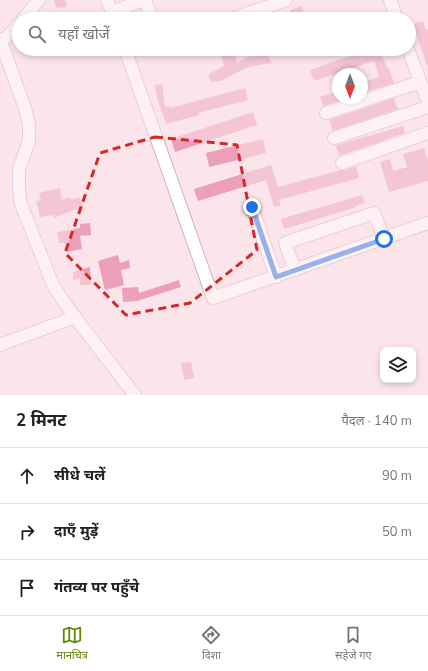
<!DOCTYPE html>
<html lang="hi">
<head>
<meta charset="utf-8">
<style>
  :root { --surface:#fff; --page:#f2f2f2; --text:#222; --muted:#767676; --line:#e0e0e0; --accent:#63870a }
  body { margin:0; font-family:"Nunito Sans","Noto Sans Devanagari",sans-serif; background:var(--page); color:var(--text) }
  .controls { position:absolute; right:12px; bottom:12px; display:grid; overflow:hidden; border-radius:8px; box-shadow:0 2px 6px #0003 }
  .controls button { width:36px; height:36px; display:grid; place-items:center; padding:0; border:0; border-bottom:1px solid var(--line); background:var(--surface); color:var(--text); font:20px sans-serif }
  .compass { position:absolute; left:332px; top:68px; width:36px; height:36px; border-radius:50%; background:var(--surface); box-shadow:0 2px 6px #0003; rotate:180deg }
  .stop { position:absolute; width:12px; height:12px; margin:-9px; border:3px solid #1a73e8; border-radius:50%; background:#fff }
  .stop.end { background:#1a73e8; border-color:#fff; box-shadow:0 1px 4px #0008 }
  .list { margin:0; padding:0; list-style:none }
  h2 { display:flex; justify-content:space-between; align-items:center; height:52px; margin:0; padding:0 16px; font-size:17px }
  h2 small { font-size:13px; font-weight:400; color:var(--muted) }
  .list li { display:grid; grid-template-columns:26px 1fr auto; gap:12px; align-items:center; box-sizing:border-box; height:56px; padding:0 16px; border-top:1px solid var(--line) }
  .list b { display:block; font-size:15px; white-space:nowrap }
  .list em { font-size:13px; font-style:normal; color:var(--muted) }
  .icon { flex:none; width:22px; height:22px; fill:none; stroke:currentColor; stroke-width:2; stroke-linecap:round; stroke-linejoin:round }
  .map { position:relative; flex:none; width:428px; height:395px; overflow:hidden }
  .search { position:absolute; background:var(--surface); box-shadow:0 2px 6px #0003; left:12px; right:12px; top:12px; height:44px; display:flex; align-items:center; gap:10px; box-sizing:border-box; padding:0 14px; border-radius:22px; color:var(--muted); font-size:15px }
  .sheet { height:220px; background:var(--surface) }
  nav { display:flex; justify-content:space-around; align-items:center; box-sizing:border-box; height:56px; border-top:1px solid var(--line); background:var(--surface); font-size:11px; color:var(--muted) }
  nav a { display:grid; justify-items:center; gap:2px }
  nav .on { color:var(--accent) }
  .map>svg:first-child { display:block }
  .building { fill:#eb9fb8 }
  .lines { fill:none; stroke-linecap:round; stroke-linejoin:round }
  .minor-casing { stroke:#d2b1bb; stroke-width:14 }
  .minor { stroke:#fff; stroke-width:12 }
  .route { stroke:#1a73e8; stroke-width:5 }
  .marked { fill:none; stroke:#d62828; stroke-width:3; stroke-dasharray:8 5; stroke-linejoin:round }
</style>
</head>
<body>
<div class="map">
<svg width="428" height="395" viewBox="0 0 428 395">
  <rect width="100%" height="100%" fill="#fbe5eb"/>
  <!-- building -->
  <g class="building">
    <path d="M54,0H66L67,7L56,8Z"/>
    <path d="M302,6L306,19H273V17L291,12L290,10Z"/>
    <path d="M423,21L426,30L428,29V65L427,66L413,24Z"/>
    <path d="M220,49H234L237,63L254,54L266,52L272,63L248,67L220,81L212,82L209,78V74L224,66Z"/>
    <path d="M369,49H380L387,68H389L394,83L362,93V83L379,77L374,61L314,81L310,70Z"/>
    <path d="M162,84L165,107L170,106V108L245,88L248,100L198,113L199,115L166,124L157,98L155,85Z"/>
    <path d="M338,91V98H348L323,106L320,97Z"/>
    <path d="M394,98L398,109L333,131L329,120Z"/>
    <path d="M253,112L257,125L175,152L171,139Z"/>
    <path d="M403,126L405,133L339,156L336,146L337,145Z"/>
    <path d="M263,139L266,153L209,167L206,153Z"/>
    <path d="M424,148L428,161V181L389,192L380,162L390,159L393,171L407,167L403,154Z"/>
    <path d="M271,165L278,187L341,170H344L356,166L359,178L279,200L281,206L274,207L266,180L198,201L194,189Z"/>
    <path d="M60,188L62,200L69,197L71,200L79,197L83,207L76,210V209L54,218L53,215L40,217L36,201L41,200L39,193Z"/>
    <path d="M362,195L365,203L354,207V208L284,229L281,219Z"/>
    <path d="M90,223L91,235L80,236L82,249L67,252L65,243H59L57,232L80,228V224Z"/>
    <path d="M118,255L120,263L129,260L130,268L121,270L124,285L105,290L98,261Z"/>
    <path d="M90,267L91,285H80V279L73,280V272Z"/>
    <path d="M179,280L181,287L137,301L123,302L122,288L138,287L139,293Z"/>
    <path d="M191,362L194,378L184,380L181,363Z"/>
  </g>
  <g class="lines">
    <defs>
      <g id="minor">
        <path d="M107,0L112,12"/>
        <path d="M145,0L152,19"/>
        <path d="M390,0L397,19"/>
        <path d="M23,19L39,0"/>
        <path d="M114,19L112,12L144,0"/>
        <path d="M231,19L286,0"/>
        <path d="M0,39L26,111L29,125V141L19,169V189L21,204L53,285L66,305L83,328L135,395"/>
        <path d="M0,43L11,33L19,24"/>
        <path d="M125,49L213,298L428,223"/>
        <path d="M408,49L428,102"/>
        <path d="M326,113L420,82"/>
        <path d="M334,138L428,107"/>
        <path d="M342,163L428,133"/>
        <path d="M252,207L276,277"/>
        <path d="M295,270L285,243L374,213L384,239"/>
        <path d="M0,345L75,317"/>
      </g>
    </defs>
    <!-- minor casing -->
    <use href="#minor" class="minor-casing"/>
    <!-- minor -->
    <use href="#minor" class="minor"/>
  </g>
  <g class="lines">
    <!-- route -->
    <path class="route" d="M252,207L276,277L384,239"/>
  </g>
  <!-- marked area -->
  <path d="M0 0H428V395H0ZM155,137L237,145L257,250L190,303L126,315L65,253L100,153Z" fill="#fbe5eb" fill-opacity=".55" fill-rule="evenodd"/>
  <path class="marked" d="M155,137L237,145L257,250L190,303L126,315L65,253L100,153Z"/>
</svg>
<div class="controls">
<button><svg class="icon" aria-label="layers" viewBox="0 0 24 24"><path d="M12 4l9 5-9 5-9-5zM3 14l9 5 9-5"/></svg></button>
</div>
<svg class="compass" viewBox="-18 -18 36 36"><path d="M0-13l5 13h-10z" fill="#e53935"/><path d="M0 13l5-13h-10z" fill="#767676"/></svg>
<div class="stop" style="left:384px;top:239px"></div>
<div class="stop end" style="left:252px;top:207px"></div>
<div class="search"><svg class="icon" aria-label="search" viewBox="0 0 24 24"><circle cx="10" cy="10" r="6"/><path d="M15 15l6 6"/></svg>यहाँ खोजें</div>
</div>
<section class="sheet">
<h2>2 मिनट<small>पैदल · 140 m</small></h2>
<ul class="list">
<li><svg class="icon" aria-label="ahead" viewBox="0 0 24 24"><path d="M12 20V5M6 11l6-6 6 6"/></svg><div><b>सीधे चलें</b></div><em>90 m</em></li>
<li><svg class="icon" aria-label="right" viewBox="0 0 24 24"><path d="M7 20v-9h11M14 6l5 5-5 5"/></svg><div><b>दाएँ मुड़ें</b></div><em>50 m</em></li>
<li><svg class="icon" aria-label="arrive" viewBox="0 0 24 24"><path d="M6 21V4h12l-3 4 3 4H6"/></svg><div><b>गंतव्य पर पहुँचे</b></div></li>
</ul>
</section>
<nav>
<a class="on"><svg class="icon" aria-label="map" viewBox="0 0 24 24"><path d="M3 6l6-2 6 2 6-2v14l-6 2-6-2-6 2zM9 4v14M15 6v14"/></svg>मानचित्र</a>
<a><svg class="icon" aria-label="directions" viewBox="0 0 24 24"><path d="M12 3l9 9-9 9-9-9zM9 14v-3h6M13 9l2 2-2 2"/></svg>दिशा</a>
<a><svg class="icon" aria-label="saved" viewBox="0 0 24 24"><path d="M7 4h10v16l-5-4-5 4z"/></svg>सहेजे गए</a>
</nav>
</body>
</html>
